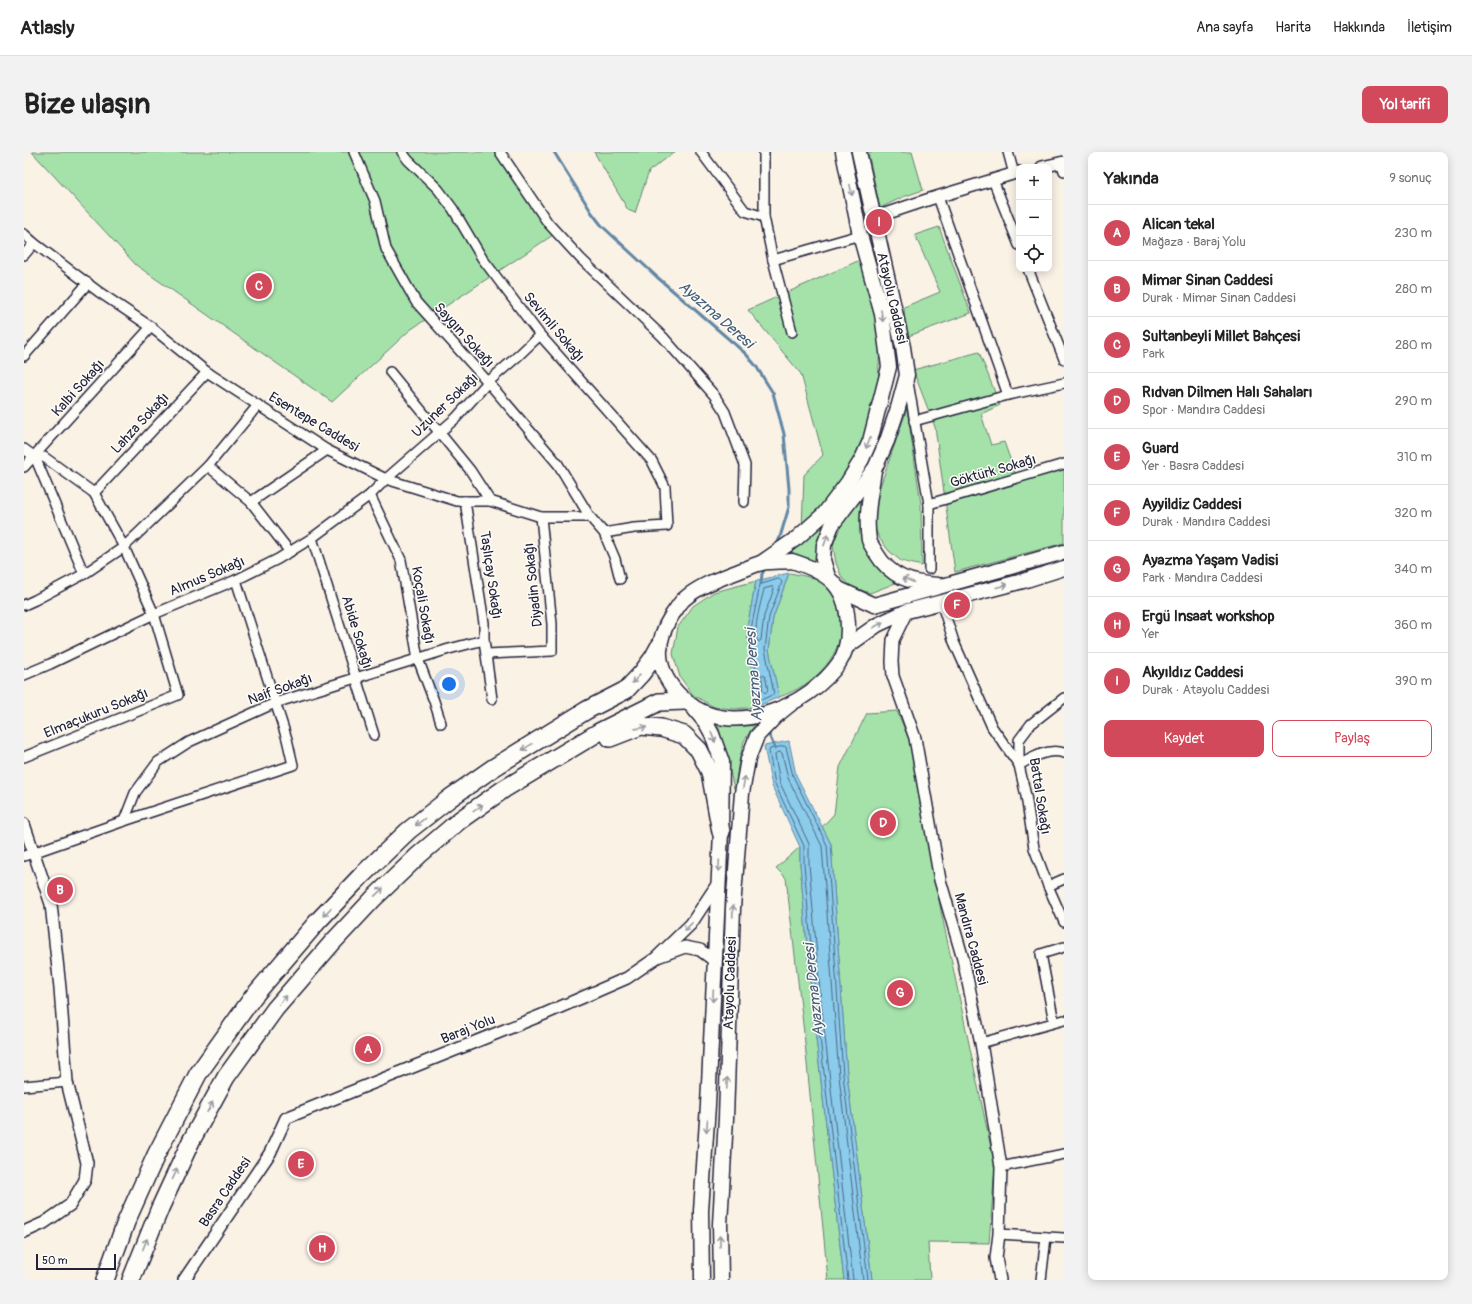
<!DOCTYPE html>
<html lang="tr">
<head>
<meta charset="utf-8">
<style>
  :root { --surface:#fff; --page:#f2f2f2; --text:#222; --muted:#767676; --line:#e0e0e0; --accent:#d1495b }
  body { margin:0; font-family:Pangolin,sans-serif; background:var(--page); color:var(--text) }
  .controls { position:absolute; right:12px; top:12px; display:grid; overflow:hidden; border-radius:8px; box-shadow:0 2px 10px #0003 }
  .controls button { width:36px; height:36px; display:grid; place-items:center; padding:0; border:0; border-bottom:1px solid var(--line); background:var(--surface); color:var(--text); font:20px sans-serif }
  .scale { position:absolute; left:12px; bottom:10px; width:80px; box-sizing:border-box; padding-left:4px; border:2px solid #22223b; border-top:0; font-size:11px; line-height:14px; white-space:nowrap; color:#22223b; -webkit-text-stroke:3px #fdfcf7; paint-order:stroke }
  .you { position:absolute; left:425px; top:532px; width:14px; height:14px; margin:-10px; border:3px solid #fff; border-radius:50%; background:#1a73e8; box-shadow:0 0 0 6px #1a73e833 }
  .badge { display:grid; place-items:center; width:26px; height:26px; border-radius:50%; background:var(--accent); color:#fff; font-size:13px; font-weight:700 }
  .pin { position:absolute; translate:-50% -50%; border:2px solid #fff; box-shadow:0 1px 4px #0006 }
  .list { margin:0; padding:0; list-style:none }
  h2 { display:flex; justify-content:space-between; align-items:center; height:52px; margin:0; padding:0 16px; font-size:17px }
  h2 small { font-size:13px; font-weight:400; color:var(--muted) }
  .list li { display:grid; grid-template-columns:26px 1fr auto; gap:12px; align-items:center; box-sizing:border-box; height:56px; padding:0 16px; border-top:1px solid var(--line) }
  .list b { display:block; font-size:15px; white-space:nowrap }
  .list p { margin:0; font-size:13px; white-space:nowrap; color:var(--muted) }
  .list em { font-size:13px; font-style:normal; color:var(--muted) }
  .actions { display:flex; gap:8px; padding:12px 16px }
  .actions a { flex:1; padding:9px 0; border:1px solid var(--accent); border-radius:8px; text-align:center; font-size:14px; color:var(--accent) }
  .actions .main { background:var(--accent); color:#fff }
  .icon { flex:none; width:22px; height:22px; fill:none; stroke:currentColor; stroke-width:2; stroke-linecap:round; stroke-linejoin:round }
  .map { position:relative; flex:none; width:1040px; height:1128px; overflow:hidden; border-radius:8px }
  header { display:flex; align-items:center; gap:24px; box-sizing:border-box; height:56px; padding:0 20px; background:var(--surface); border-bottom:1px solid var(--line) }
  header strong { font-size:19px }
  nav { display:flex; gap:22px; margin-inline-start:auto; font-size:14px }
  .intro { display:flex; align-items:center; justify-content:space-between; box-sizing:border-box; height:96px; padding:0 24px }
  h1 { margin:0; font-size:28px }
  .button { padding:10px 18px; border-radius:8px; background:var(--accent); color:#fff; font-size:14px; font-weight:700 }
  main { display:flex; gap:24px; padding:0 24px }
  aside { flex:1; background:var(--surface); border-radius:8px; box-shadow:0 2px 10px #0003 }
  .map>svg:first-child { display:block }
  .green { fill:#a5e2a9; stroke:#648272 }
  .water { fill:#8bcbeb; stroke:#6187a5 }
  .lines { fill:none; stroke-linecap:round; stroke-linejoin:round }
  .shore { stroke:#4c6681; stroke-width:1 }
  .stream { stroke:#6187a5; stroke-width:3 }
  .minor-casing { stroke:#22223b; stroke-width:12 }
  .tertiary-casing { stroke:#22223b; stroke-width:14 }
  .primary-casing { stroke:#22223b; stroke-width:17 }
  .motorway-casing { stroke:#22223b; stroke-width:20 }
  .minor { stroke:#fdfcf7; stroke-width:9 }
  .tertiary { stroke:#fdfcf7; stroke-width:11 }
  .primary { stroke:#fdfcf7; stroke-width:14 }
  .motorway { stroke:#fdfcf7; stroke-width:17 }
  .oneway { stroke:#9a9aa2 }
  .labels { text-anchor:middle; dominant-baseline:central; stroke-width:3; stroke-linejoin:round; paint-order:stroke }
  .street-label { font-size:14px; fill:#22223b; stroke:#fdfcf7 }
  .water-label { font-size:15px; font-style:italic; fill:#475d79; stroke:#fdfcf7 }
</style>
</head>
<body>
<header>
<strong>Atlasly</strong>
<nav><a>Ana sayfa</a><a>Harita</a><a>Hakkında</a><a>İletişim</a></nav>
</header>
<div class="intro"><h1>Bize ulaşın</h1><a class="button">Yol tarifi</a></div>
<main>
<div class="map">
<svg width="1040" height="1128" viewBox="0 0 1040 1128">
  <rect width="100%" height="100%" fill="#fbf2e6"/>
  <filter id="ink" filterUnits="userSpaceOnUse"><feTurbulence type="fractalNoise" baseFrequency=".025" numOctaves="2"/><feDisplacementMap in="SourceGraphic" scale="8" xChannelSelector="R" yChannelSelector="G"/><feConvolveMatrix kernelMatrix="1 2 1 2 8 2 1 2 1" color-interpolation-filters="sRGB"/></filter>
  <g filter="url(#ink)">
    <!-- green -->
    <g class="green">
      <path d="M8,0H471L529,83L386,178L308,250L112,113Z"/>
      <path d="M570,0H651L625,19L611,61L604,58Z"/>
      <path d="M844,0H888L899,38L879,45L856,56Z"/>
      <path d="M915,75L947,161L882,185L880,155L916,140L891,83Z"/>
      <path d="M836,108L856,186L854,236L845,277L820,328L778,377L780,323L799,303L777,222L724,158Z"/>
      <path d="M955,200L976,253L957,262L967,293L980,290L994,329L1040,315V391L931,420L911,275L889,218Z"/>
      <path d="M883,257L897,352L898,414L877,409L865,399L855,386L848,369L852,346Z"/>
      <path d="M837,348L836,366L842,388L853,408L887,425L846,441L828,435L818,426L812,411L809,394L815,373Z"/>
      <path d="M809,361L794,410L767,400Z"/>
      <path d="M765,421C778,423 793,426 803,434C811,441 815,451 817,461C823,502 791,533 755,545L745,498L749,466Z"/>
      <path d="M732,429L723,476L732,555L710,557L690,555L669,543L656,525L649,502L654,475L669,454L690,440Z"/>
      <path d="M873,559L889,597L917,759L971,1015L965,1091L904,1090L906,1128H848L823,923L807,692L798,675L810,662L816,615L843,561Z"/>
      <path d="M731,572L720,589L714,614L711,640L694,573Z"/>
      <path d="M776,695V712L788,851L820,1128H804L780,881L762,726L752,716Z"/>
    </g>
    <!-- water -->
    <g class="water">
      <path d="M765,421L749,466L745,498L755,545L732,555L723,476L732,429Z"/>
      <path d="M765,589L772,623L807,692L823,923L848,1128H820L788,851L776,712V695L748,634L740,594Z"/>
    </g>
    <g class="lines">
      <!-- shore -->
      <g class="shore">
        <path d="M755,427L758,430L745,465L741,497L750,542L737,548L735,546L727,477L736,433Z"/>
        <path d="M749,435L750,437L740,464L737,488L734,490C728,478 737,451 740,437Z"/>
        <path d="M738,523L741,524L744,538L741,541L739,539Z"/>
        <path d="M824,1128L792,851L780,712V694L751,632L745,599L746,597L760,594L762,595L769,624L803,693L819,923L844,1128"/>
        <path d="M829,1128L797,850L785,712V692L756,631L751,603L752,601L756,600L758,601L764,626L798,694L815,924L839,1128"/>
      </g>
      <!-- stream -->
      <g class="stream">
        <path d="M530,0L568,61L578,74L633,125L722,202L732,214L749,241L760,282L765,337V355L756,385L752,395"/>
        <path d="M737,431L738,422L742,414"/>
        <path d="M745,579V583L751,596"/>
      </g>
      <defs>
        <g id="minor">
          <path d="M330,0L351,49L362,97L392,150L464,230L534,312L566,365"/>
          <path d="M378,0L384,8L414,37L429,57L458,106L516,183L628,309L641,335L643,374L610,376L580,381"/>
          <path d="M476,0L524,71L557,107L639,185L690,243L701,260L721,313L720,350"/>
          <path d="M677,0L721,59L740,65"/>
          <path d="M740,0V65L749,108L768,180"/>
          <path d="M984,0L990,22"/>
          <path d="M1037,10L1040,19"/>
          <path d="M969,28L995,93"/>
          <path d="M914,45L984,243L1040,231"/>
          <path d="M0,82L10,91L75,140L127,175L183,220L303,298L362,327L433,349H466L517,365H566L580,381L591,407L596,427"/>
          <path d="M0,103L10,91"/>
          <path d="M749,108L836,83"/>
          <path d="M1004,117L1040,207"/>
          <path d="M0,204L64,131"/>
          <path d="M366,220L446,318L466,349"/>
          <path d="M884,230L905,352V417"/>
          <path d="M890,269L984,243"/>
          <path d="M0,297L11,305H20L70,341L100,395L130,462L154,543L0,605"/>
          <path d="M11,305L60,422"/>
          <path d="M184,314L227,350L266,400"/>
          <path d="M0,315L127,175"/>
          <path d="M70,341L183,220"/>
          <path d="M346,343L377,408L394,507L410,549L417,571"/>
          <path d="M441,349L460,471V488L468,547"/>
          <path d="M227,350L303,298"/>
          <path d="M905,352L1040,312"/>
          <path d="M288,386L350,583"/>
          <path d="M917,450L930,490L968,575L995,613C1009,605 1024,596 1040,601"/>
          <path d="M0,453L11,448L60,422L100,395L184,314L234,253"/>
          <path d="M462,502L528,499V472L517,365"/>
          <path d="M0,523L26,512L130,462L212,428L254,407L288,386L346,343L362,327L432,266L464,230L495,203L516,183"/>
          <path d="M1040,546L1007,572L995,588V613L1002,644L1010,696L1024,734L1040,770"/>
          <path d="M100,669L111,641L134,610L165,590L251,551L425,497L460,488"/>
          <path d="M0,704L100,669L269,613L263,587L212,428"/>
          <path d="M1024,734L1040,727"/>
          <path d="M1030,870L1017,802L1040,795"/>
          <path d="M957,891L1040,868"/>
          <path d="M0,934L43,930"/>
          <path d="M977,1015L1040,1002"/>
          <path d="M975,1082L1040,1086"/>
          <path d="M1017,1128L1022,1085"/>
        </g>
        <g id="tertiary">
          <path d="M1018,15L1040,10"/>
          <path d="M849,66L906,47L995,20"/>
          <path d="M883,459L869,488L868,510L869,524L891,586L916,728L939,807L957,891L977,1015L975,1082L972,1106L976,1128"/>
          <path d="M0,672L27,752L36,836L43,930L63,1011L61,1028L46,1053L20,1071L0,1080"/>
          <path d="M636,804L661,795L676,798L691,809"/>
          <path d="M160,1128L246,1001L262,966L518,863L603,826L632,806L667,772L694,731"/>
        </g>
        <g id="primary">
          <path d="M850,318C847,340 841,365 845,388C846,392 850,397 852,401C867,426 887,431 914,433"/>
          <path d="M768,409C806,421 824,435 824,477C824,489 822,501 815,511C785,554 708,588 663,550C634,526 627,495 648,463C652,458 655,452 659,448C675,433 698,426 718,418C725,416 731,412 738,411C748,409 758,410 768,409Z"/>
          <path d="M737,411L773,386L800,362L824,330L838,307L846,289L865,215L858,162L836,83L819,0"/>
          <path d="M804,425L799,408L800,393L808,373L851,316L863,289L874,256L883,223L879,195L835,0"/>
          <path d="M815,437L850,453L1040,400"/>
          <path d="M822,495L853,473L883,459L999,429L1040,416"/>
          <path d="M667,553L682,571L688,582L698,610L697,680L684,953L677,1059L678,1128"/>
          <path d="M697,1128L696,1072L702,966L709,756L718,641L724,607L733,584L752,564L768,551"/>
        </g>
        <g id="motorway">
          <path d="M586,586L617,574L637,576L660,583L675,598L686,620L697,680"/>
          <path d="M81,1128L102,1070L132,1003L174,922L229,845L294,769L337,724L384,679L426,646L469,616L563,558L602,538L617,522L629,506L635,495"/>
          <path d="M107,1128L136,1056L167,989L202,925L251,857L308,791L350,746L395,703L436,668L480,637L575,580L635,550L661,549"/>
        </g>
      </defs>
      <!-- minor casing -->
      <use href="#minor" class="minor-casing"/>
      <!-- tertiary casing -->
      <use href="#tertiary" class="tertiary-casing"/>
      <!-- primary casing -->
      <use href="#primary" class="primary-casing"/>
      <!-- motorway casing -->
      <use href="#motorway" class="motorway-casing"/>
      <!-- minor -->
      <use href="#minor" class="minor"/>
      <!-- tertiary -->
      <use href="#tertiary" class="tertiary"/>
      <!-- primary -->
      <use href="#primary" class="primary"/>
      <!-- motorway -->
      <use href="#motorway" class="motorway"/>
    </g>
    <!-- one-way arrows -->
    <defs><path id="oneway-shaft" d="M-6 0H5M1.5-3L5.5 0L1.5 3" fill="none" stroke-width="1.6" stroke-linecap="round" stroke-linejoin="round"/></defs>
    <g class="oneway">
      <use href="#oneway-shaft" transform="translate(827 38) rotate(78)"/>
      <use href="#oneway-shaft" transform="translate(858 164) rotate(80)"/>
      <use href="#oneway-shaft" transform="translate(844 291) rotate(111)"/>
      <use href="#oneway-shaft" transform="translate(802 388) rotate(-70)"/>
      <use href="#oneway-shaft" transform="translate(884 428) rotate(-157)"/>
      <use href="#oneway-shaft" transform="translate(978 434) rotate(-15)"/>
      <use href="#oneway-shaft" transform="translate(854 473) rotate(-30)"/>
      <use href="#oneway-shaft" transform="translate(612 527) rotate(134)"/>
      <use href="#oneway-shaft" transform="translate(617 576) rotate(-8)"/>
      <use href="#oneway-shaft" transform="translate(689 585) rotate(68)"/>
      <use href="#oneway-shaft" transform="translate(503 595) rotate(148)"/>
      <use href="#oneway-shaft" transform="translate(720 630) rotate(-80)"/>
      <use href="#oneway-shaft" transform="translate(454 656) rotate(-36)"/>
      <use href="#oneway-shaft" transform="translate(396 670) rotate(142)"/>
      <use href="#oneway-shaft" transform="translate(695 714) rotate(93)"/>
      <use href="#oneway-shaft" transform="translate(355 740) rotate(-44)"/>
      <use href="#oneway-shaft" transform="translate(709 759) rotate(-87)"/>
      <use href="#oneway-shaft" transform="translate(303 760) rotate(134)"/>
      <use href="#oneway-shaft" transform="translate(664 775) rotate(134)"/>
      <use href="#oneway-shaft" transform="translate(689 844) rotate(93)"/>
      <use href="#oneway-shaft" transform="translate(259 848) rotate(-50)"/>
      <use href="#oneway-shaft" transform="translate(703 931) rotate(-88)"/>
      <use href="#oneway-shaft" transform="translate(186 955) rotate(-61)"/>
      <use href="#oneway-shaft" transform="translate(683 974) rotate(94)"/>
      <use href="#oneway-shaft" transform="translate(151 1022) rotate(-65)"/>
      <use href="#oneway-shaft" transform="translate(696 1089) rotate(-90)"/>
      <use href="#oneway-shaft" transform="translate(121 1092) rotate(-68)"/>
    </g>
  </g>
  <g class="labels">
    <!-- street labels -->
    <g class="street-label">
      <text transform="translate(868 146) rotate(77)">Atayolu Caddesi</text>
      <text transform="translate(530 175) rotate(50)">Sevimli Sokağı</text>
      <text transform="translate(440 183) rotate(48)">Saygın Sokağı</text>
      <text transform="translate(54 236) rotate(-48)">Kalbi Sokağı</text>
      <text transform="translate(421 253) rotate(-44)">Uzuner Sokağı</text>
      <text transform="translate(290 270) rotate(31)">Esentepe Caddesi</text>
      <text transform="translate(116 271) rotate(-47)">Lahza Sokağı</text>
      <text transform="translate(969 319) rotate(-16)">Göktürk Sokağı</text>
      <text transform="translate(467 423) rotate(82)">Taşlıçay Sokağı</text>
      <text transform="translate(183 424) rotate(-23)">Almus Sokağı</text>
      <text transform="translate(509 433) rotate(-96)">Diyadin Sokağı</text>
      <text transform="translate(399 453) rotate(80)">Koçali Sokağı</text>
      <text transform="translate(333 480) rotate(73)">Abide Sokağı</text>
      <text transform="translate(256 537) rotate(-20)">Naif Sokağı</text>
      <text transform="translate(72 561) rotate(-22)">Elmaçukuru Sokağı</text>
      <text transform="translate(1016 644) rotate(81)">Battal Sokağı</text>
      <text transform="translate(947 787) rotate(75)">Mandıra Caddesi</text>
      <text transform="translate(706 831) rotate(-88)">Atayolu Caddesi</text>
      <text transform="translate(444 877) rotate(-22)">Baraj Yolu</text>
      <text transform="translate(201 1040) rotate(-56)">Basra Caddesi</text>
    </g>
    <!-- water labels -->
    <g class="water-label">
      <text transform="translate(692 163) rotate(41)">Ayazma Deresi</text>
      <text transform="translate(730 523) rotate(-94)">Ayazma Deresi</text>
      <text transform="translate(790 838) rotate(-96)">Ayazma Deresi</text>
    </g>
  </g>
</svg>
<div class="controls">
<button>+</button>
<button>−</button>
<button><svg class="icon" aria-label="locate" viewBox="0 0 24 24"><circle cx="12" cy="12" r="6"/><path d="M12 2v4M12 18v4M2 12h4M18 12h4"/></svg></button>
</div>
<div class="scale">50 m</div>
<div class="you"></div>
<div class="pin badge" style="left:344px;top:897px">A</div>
<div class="pin badge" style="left:36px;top:738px">B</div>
<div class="pin badge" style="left:235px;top:134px">C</div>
<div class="pin badge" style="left:859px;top:671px">D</div>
<div class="pin badge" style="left:277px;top:1012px">E</div>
<div class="pin badge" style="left:933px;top:453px">F</div>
<div class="pin badge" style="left:876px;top:841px">G</div>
<div class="pin badge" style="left:298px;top:1096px">H</div>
<div class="pin badge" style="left:855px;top:70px">I</div>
</div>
<aside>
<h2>Yakında<small>9 sonuç</small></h2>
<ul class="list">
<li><span class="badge">A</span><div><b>Alican tekal</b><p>Mağaza · Baraj Yolu</p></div><em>230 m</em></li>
<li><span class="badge">B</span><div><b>Mimar Sinan Caddesi</b><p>Durak · Mimar Sinan Caddesi</p></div><em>280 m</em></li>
<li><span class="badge">C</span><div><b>Sultanbeyli Millet Bahçesi</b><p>Park</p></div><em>280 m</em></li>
<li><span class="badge">D</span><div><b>Rıdvan Dilmen Halı Sahaları</b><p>Spor · Mandıra Caddesi</p></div><em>290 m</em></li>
<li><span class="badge">E</span><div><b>Guard</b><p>Yer · Basra Caddesi</p></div><em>310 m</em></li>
<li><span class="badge">F</span><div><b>Ayyildiz Caddesi</b><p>Durak · Mandıra Caddesi</p></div><em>320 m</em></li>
<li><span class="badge">G</span><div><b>Ayazma Yaşam Vadisi</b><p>Park · Mandıra Caddesi</p></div><em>340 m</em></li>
<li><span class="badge">H</span><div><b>Ergü Insaat workshop</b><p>Yer</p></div><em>360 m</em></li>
<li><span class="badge">I</span><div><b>Akyıldız Caddesi</b><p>Durak · Atayolu Caddesi</p></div><em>390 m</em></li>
</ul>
<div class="actions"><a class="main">Kaydet</a><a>Paylaş</a></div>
</aside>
</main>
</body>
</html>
